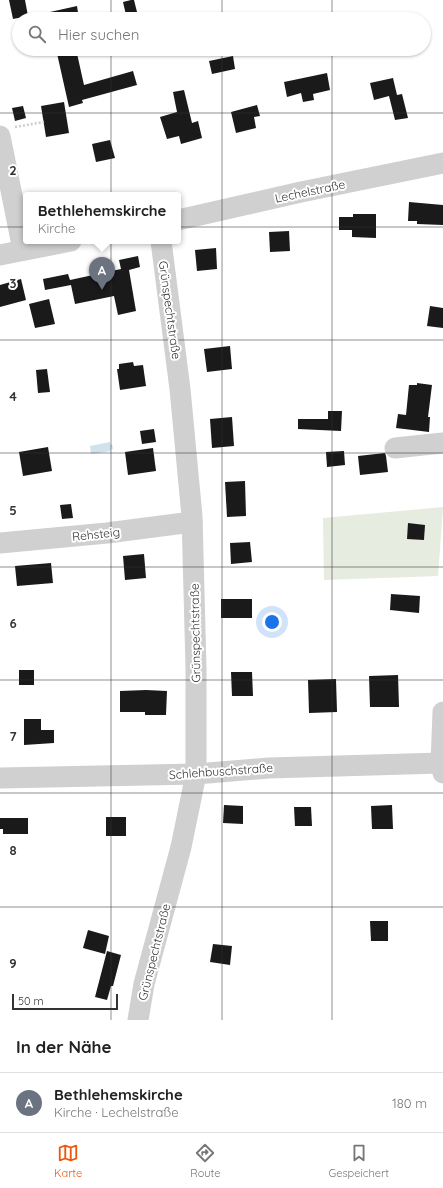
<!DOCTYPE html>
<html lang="de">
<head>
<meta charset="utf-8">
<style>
  :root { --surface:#fff; --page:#f6f6f6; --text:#222; --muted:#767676; --line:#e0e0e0; --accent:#ea580c }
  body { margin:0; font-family:Quicksand,sans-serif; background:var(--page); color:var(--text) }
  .scale { position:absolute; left:12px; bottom:10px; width:106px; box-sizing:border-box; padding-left:4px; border:2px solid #333; border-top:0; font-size:11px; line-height:14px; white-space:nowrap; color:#333; -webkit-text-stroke:3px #fff; paint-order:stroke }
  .you { position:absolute; left:272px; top:622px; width:14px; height:14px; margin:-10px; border:3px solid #fff; border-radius:50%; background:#1a73e8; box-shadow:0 0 0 6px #1a73e833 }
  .badge { display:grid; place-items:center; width:26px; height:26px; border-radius:50%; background:var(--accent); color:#fff; font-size:13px; font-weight:700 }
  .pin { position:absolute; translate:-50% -33px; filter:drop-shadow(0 1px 2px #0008) }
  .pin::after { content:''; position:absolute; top:21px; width:14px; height:12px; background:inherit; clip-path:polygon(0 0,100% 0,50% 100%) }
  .popup { position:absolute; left:23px; top:192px; width:158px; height:52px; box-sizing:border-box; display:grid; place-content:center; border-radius:4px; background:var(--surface); filter:drop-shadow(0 1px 3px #0005); font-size:13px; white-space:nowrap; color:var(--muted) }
  .popup b { font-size:15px; color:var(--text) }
  .popup::after { content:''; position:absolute; left:50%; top:100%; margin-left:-8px; border:8px solid transparent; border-top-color:var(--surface) }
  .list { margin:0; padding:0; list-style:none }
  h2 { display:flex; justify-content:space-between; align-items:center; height:52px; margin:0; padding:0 16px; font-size:17px }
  h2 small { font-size:13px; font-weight:400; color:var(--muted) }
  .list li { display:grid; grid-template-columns:26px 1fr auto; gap:12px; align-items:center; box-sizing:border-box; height:60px; padding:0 16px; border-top:1px solid var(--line) }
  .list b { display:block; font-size:15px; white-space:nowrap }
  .list p { margin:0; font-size:13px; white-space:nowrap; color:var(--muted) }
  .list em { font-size:13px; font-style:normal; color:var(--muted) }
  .icon { flex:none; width:22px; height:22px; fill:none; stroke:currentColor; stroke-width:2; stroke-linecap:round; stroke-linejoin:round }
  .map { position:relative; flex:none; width:443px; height:1020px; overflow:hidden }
  .search { position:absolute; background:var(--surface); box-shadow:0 1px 3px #0004; left:12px; right:12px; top:12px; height:44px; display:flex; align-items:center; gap:10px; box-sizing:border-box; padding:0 14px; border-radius:22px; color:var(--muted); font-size:15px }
  .sheet { height:112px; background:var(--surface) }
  nav { display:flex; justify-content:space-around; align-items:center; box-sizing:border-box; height:56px; border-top:1px solid var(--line); background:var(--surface); font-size:11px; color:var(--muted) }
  nav a { display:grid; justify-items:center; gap:2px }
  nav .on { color:var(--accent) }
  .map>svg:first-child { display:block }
  .green { fill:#e6ecdf }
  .water { fill:#cfe2ee }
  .building { fill:#1a1a1a }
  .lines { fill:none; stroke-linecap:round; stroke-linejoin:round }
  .path { stroke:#cdcdcd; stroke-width:2.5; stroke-dasharray:2 2; stroke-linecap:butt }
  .minor { stroke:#d0d0d0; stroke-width:21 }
  .grid { fill:none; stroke:#333; stroke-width:1; stroke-opacity:0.55 }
  .labels { text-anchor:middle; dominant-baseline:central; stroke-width:4; stroke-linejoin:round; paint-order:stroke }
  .street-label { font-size:12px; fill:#333; stroke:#fff }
  .grid-label { font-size:13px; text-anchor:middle; font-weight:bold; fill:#333; stroke:#fff; stroke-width:4; stroke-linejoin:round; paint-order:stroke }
</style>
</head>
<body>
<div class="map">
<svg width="443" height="1020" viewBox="0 0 443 1020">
  <rect width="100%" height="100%" fill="#fff"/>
  <!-- green -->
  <path class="green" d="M443,507L438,576L324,580L323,518Z"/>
  <!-- water -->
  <path class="water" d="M110,442V445L112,444L113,449H111V451L91,454L90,446Z"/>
  <!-- building -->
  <g class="building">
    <path d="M9,0H25L28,16L13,19Z"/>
    <path d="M131,0H134L137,12L126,15L123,2Z"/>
    <path d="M77,6L79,19H42L41,14Z"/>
    <path d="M56,49H76L84,85L133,71L137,85L82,100L83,103L69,107Z"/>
    <path d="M233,56L235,69L212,74L209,61Z"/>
    <path d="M327,73L330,90L313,94L314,100L303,102L301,93L287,97L284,82Z"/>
    <path d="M393,78L397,95L402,94L408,118L395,120L389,96L374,100L370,83Z"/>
    <path d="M184,90L192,123L198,121L202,138L181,144L179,136L167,139L160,117L177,112L173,92Z"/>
    <path d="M64,102L69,133L46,137L41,106Z"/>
    <path d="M257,105L260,116L254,117L256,128L236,133L231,112Z"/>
    <path d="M23,106L26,118L15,121L12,108Z"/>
    <path d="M110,140L115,158L96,162L92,144Z"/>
    <path d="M409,202L443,205V225L417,224V221H408Z"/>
    <path d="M353,214H376V238L352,237V230H339V217H353Z"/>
    <path d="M289,231L290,251L270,252L269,232Z"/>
    <path d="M216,248L217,269L197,271L195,250Z"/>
    <path d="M138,256L140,267L129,270L136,311L118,315L114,296L75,304L71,285L45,290L43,279L68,274L70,280L121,269L119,260Z"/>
    <path d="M21,279L26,300L0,307V285Z"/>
    <path d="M49,299L55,324L35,328L29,304Z"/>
    <path d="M430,306L443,308V328L427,326Z"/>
    <path d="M230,346L232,369L207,372L204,349Z"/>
    <path d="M133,362L134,366L143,365L146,386L120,390L117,369H119V364Z"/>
    <path d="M47,369L50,392L38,393L36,370Z"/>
    <path d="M417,383L432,385L428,417H430L429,432L396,428L398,414L406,415L409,385H417Z"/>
    <path d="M328,411H342L341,431L298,429V419H328Z"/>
    <path d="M232,417L234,446L212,448L210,419Z"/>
    <path d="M154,429L156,442L142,444L140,431Z"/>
    <path d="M48,447L52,471L23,476L19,452Z"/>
    <path d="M153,448L156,471L128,475L125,452Z"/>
    <path d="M344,451L345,465L327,467L326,452Z"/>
    <path d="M385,453L386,456L388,472L360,475L358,456Z"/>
    <path d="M245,481L246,516L227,517L225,482Z"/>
    <path d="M71,504L73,518L62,519L60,505Z"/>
    <path d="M408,523L425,525L424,540L407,539Z"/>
    <path d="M250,542L252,562L231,564L230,543Z"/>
    <path d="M144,554L146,578L125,580L123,556Z"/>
    <path d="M51,563L53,583L17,586L15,566Z"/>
    <path d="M391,594L420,596L419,613L390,610Z"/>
    <rect x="221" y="599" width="31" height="19"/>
    <rect x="19" y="670" width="15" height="15"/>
    <path d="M231,672H252L253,696H232Z"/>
    <path d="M398,675L399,707H370L369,676Z"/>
    <path d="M336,679L337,712L309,713L308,680Z"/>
    <path d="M146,690L167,691L166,715H145V712H120V691Z"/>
    <path d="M24,719H41V730H54V743L24,745Z"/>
    <path d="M224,805L243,806V824L223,823Z"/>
    <path d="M392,805L393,829H372L371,806Z"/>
    <path d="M294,807H311L312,826H295Z"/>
    <rect x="106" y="817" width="20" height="19"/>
    <path d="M0,818H28V834H3V829H0Z"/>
    <path d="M370,921H388V941H371Z"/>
    <path d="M88,930L109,936L105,954L83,948Z"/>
    <path d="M213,944L232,946L230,965L210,962Z"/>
    <path d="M107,951L121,955L113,986H111L107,1000L95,997Z"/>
  </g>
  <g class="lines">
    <!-- path -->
    <path class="path" d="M15,127L44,122"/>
    <!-- minor -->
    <g class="minor">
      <path d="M0,136L23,250"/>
      <path d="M178,220L301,192L443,163"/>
      <path d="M0,255L71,241"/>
      <path d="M395,448L443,443"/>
      <path d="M0,543L107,533L192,522"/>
      <path d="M443,712L441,763L443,773"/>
      <path d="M0,778L196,774L269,768L441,763"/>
      <path d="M138,1020L144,984L181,847L196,774V668L192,516L180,389L161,241"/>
    </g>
  </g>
  <!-- grid -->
  <path class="grid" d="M111,0V19M222,0V19M332,0V19M111,49V1020M222,49V1020M332,49V1020M0,113H443M0,227H443M0,340H443M0,453H443M0,567H443M0,680H443M0,793H443M0,907H443"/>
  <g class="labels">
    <!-- street labels -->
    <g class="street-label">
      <text transform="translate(310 191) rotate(-12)">Lechelstraße</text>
      <text transform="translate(170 310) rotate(82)">Grünspechtstraße</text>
      <text transform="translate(96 534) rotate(-6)">Rehsteig</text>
      <text transform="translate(195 633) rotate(-91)">Grünspechtstraße</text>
      <text transform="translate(221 771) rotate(-4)">Schlehbuschstraße</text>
      <text transform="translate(154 952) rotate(-76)">Grünspechtstraße</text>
    </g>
  </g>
  <g class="grid-label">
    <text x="13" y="175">2</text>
    <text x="13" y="288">3</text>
    <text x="13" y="401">4</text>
    <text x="13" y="515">5</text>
    <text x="13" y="628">6</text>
    <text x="13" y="741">7</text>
    <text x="13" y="855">8</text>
    <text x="13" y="968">9</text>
  </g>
</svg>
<div class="scale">50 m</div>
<div class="you"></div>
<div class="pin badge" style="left:102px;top:290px;background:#6b7280">A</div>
<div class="popup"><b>Bethlehemskirche</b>Kirche</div>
<div class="search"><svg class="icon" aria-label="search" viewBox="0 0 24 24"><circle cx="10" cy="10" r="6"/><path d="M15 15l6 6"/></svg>Hier suchen</div>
</div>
<section class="sheet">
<h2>In der Nähe<small></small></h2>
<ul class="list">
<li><span class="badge" style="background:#6b7280">A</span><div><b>Bethlehemskirche</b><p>Kirche · Lechelstraße</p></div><em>180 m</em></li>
</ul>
</section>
<nav>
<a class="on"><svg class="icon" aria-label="map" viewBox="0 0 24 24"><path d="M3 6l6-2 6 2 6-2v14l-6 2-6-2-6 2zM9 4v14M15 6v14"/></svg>Karte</a>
<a><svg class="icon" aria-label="directions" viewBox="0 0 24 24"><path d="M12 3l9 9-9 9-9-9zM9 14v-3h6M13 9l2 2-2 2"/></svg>Route</a>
<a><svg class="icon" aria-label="saved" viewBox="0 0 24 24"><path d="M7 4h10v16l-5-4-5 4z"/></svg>Gespeichert</a>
</nav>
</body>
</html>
